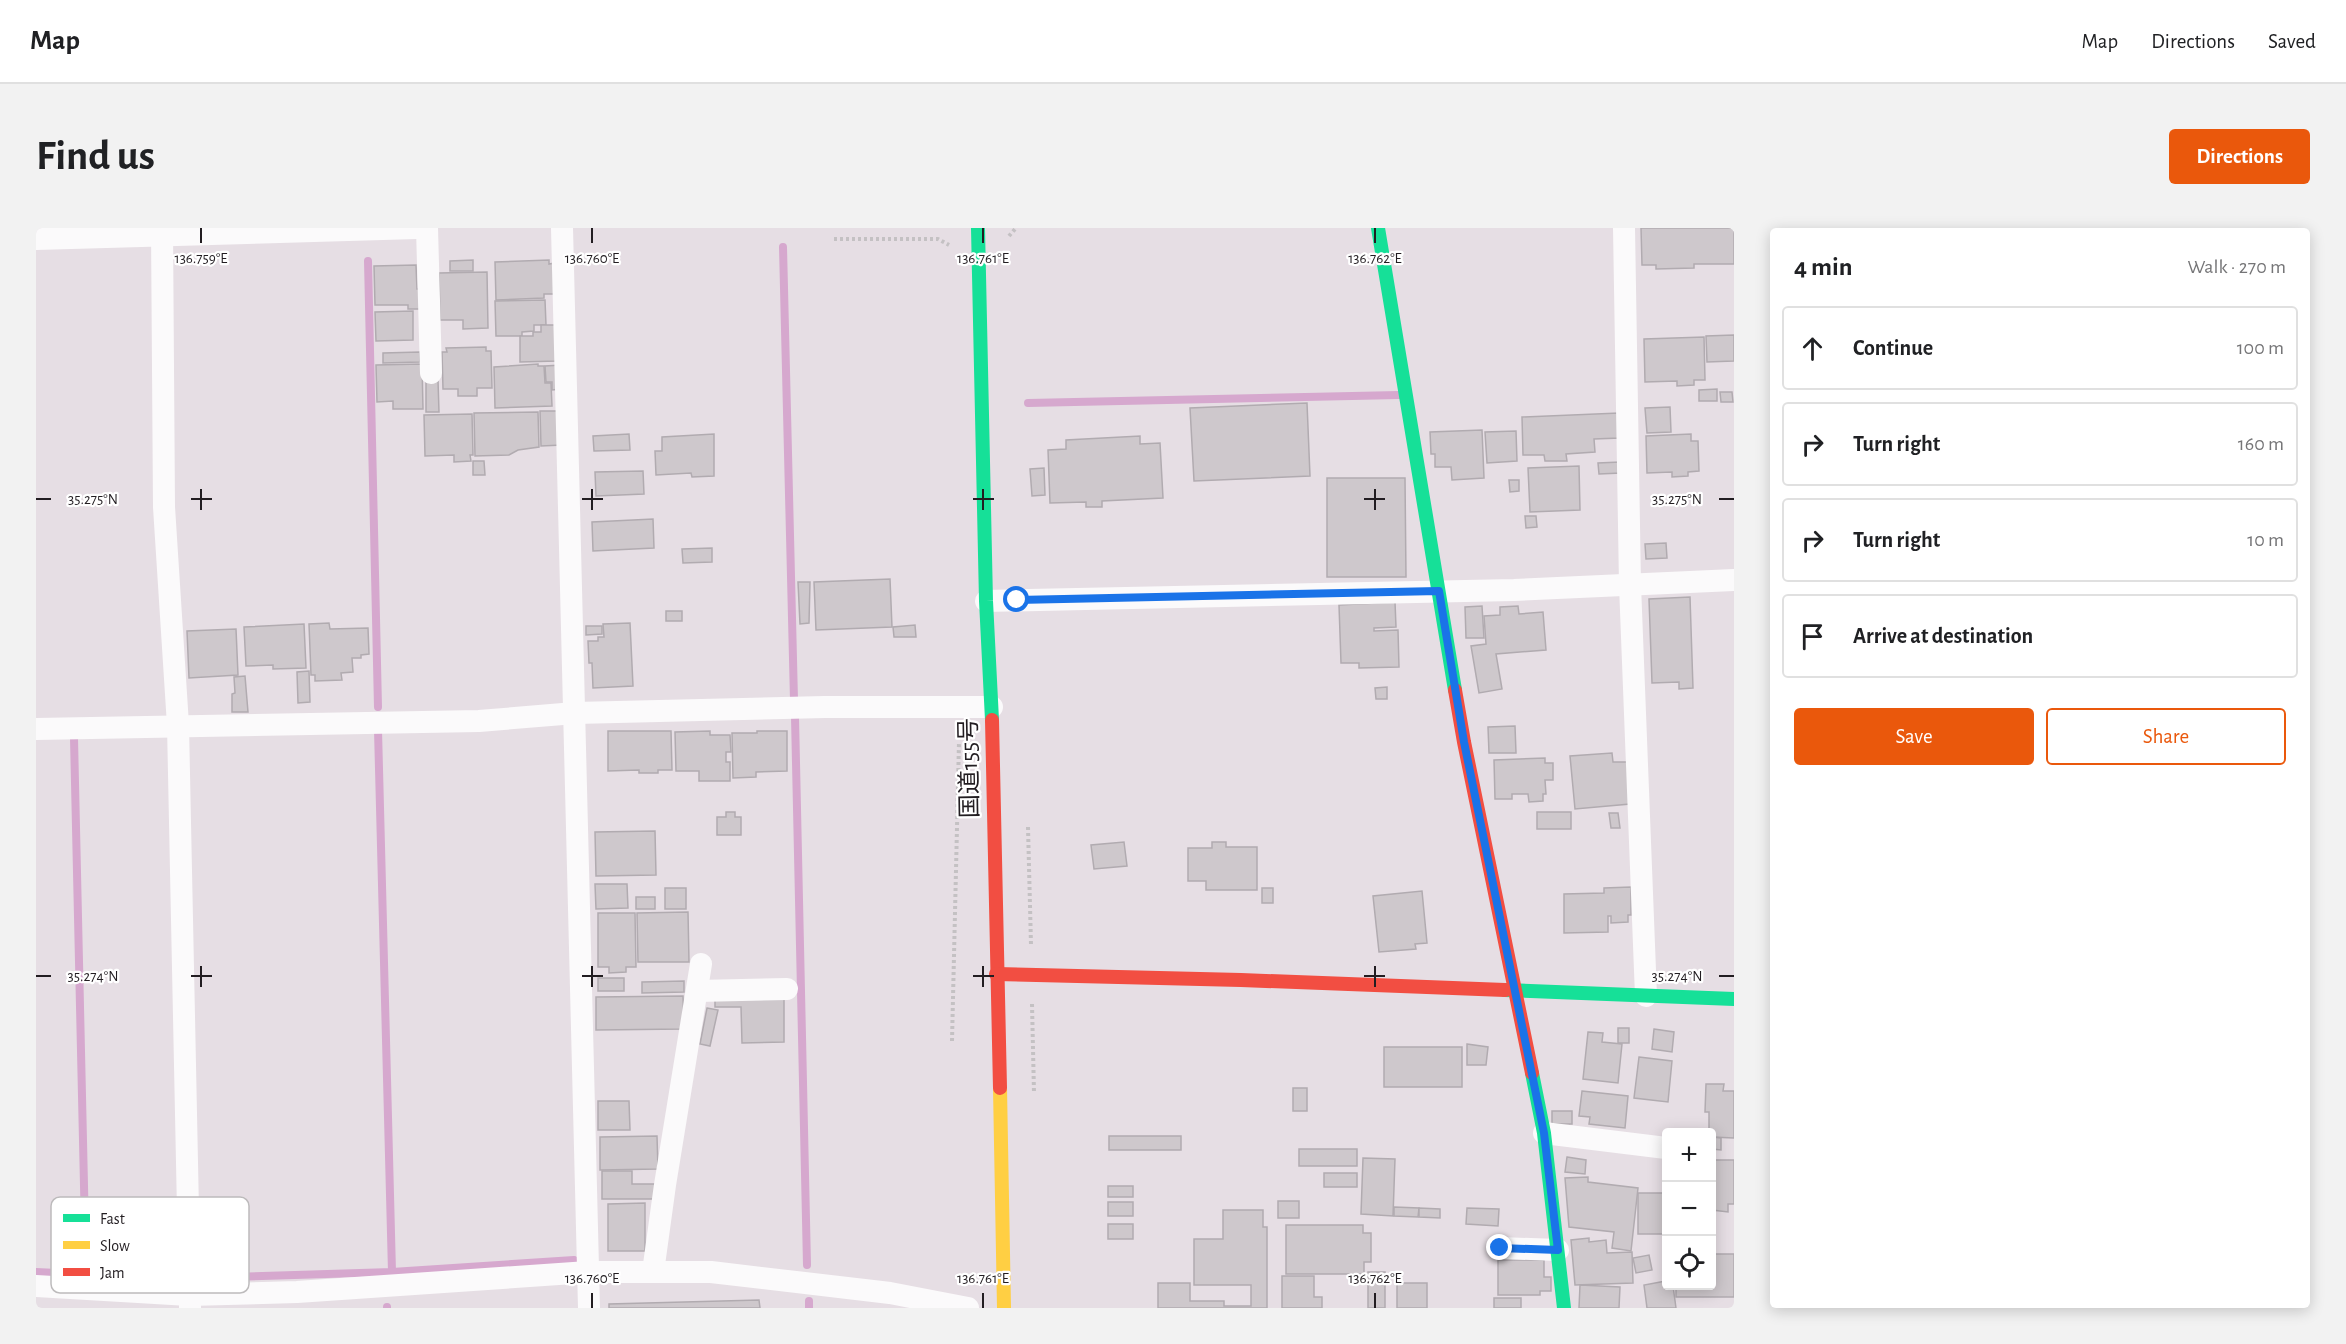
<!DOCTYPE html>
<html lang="en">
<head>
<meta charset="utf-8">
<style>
  :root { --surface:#fff; --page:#f2f2f2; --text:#202124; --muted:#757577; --line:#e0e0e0; --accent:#ea580c }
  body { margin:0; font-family:"Alegreya Sans","Noto Sans JP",sans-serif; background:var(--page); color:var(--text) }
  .controls { position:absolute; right:18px; bottom:18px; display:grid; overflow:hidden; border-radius:6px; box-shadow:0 3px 15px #0003 }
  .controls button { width:54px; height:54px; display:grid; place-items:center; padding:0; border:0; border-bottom:2px solid var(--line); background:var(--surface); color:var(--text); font:30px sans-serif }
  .stop { position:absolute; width:18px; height:18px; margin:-14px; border:4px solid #1a73e8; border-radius:50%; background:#fff }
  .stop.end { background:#1a73e8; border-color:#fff; box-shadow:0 2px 6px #0008 }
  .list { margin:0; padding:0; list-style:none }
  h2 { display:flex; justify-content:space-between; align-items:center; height:78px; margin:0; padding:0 24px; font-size:26px }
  h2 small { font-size:20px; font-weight:400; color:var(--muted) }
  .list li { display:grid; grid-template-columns:39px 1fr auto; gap:18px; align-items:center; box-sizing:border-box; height:84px; margin:0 12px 12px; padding:0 12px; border:2px solid var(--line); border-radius:6px }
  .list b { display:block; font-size:22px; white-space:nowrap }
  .list em { font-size:20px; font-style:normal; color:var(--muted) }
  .actions { display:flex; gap:12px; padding:18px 24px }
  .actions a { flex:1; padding:14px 0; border:2px solid var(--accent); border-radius:6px; text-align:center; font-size:21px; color:var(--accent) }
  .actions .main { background:var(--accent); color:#fff }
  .icon { flex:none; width:33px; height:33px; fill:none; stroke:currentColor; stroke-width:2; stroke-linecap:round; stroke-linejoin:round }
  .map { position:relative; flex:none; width:1698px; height:1080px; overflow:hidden; border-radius:6px }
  header { display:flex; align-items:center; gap:36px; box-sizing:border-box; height:84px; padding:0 30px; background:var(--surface); border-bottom:2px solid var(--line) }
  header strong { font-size:28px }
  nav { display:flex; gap:33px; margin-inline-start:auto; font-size:21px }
  .intro { display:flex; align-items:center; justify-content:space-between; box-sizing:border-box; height:144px; padding:0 36px }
  h1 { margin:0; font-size:42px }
  .button { padding:15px 27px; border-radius:6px; background:var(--accent); color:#fff; font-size:21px; font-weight:700 }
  main { display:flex; gap:36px; padding:0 36px }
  aside { flex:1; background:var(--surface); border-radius:6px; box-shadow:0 3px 15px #0003 }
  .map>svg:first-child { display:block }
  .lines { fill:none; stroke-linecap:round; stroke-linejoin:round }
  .stream { stroke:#d6a8ce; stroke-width:8 }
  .building { fill:#cec8cc; stroke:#b1abb0; stroke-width:1.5 }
  .path { stroke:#c4c1c3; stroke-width:4; stroke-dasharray:3 3; stroke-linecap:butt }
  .street { stroke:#fbfafb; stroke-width:22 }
  .fast { stroke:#16e098; stroke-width:14 }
  .slow { stroke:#ffcf43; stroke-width:14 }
  .jam { stroke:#f24e42; stroke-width:14 }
  .route { stroke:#1a73e8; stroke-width:8 }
  .ticks { fill:none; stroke:#221d21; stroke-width:2 }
  .labels { text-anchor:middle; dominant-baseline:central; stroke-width:4.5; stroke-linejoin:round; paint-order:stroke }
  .street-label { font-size:24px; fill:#221d21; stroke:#fff }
  .key { fill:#fff; stroke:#bdbbbc; stroke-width:1.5 }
  .key-label { font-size:16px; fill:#221d21 }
  .ticks-label { font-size:15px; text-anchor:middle; fill:#221d21; stroke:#fff; stroke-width:4.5; stroke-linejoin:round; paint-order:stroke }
</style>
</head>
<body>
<header>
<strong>Map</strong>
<nav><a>Map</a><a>Directions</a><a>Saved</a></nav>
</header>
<div class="intro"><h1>Find us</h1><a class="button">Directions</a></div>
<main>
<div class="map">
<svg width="1698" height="1080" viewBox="0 0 1698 1080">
  <rect width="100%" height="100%" fill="#e6dee4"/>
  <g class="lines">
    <!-- stream -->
    <g class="stream">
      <path d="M747,19L758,472"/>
      <path d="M332,33L342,479"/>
      <path d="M992,175L1363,167"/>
      <path d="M759,489L771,1037"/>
      <path d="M342,502L356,1044"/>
      <path d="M38,510L50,1047"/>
      <path d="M0,1044L126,1050"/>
      <path d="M162,1050L356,1044L538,1032"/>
      <path d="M773,1073V1080"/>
      <path d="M351,1079V1080"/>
    </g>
  </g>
  <!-- building -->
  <g class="building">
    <path d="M1605,0H1698V36H1658V40L1620,41V37H1606Z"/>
    <path d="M437,32V43H414V33Z"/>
    <path d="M513,32V36L519,35V66H508V70L460,72L459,34Z"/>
    <path d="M380,37L381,61H384V81H372V77H339L338,38Z"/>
    <path d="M451,44L452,100L427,101V92H404L403,45Z"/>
    <path d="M509,72L510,97H498V103L486,104V108H460L459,73Z"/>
    <path d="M377,83V112L340,113L339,84Z"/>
    <path d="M505,97H521V133L484,134V108H497V104H505Z"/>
    <path d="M1698,107V133L1671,134L1670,108Z"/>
    <path d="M1668,109L1669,152H1658V157L1641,158V153L1609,154L1608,111Z"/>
    <path d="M450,119V123H455L456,160H441V168H422V161H407L406,124H411L410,120Z"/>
    <path d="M384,124V134L347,135V125Z"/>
    <path d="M386,136L387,181H357V173L341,174L340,137Z"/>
    <path d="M502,136V138H508L509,155H515L516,178L459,180L458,139Z"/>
    <path d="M525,137L526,161L516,162V154H510L509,138Z"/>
    <path d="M402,152L403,184H390V153Z"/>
    <path d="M1681,161V173H1663V162Z"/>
    <path d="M1684,164H1696L1697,174H1685Z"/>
    <path d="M1271,175L1274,248L1158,253L1154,180Z"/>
    <path d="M1634,179L1635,204L1611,205L1609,180Z"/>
    <path d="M504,183H525L526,217L505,218Z"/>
    <path d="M502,184L503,219L482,222L473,227L439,228L438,185Z"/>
    <path d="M1583,185L1584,210L1558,211L1559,224L1530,226L1531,233H1509L1508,227H1487L1486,189Z"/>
    <path d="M436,186L437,227H434L435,233L418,234V227L389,228L388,187Z"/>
    <path d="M1446,202L1448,250L1416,252L1415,239H1399V226H1395L1394,204Z"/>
    <path d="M1480,203L1481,233L1451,235L1449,204Z"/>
    <path d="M593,206L594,222L558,223L557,208Z"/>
    <path d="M678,206V248L656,249L655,245L620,247L619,223H626V209Z"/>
    <path d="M1655,206V213H1662L1663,243L1652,244V248L1636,249V244L1611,245L1610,208Z"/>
    <path d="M1104,208V216L1124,215L1127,270L1066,273V279H1050V274L1014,275L1012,222L1030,221V212Z"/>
    <path d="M437,233H448L449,247H437Z"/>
    <path d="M1584,234L1585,245L1563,246L1562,235Z"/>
    <path d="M1543,238L1544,282L1494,284L1492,240Z"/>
    <path d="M1008,240L1009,267L996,268L994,241Z"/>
    <path d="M607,243L608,266L560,268L559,244Z"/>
    <path d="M1291,250H1369L1370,349H1291Z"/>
    <path d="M1473,252H1483V263L1474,264Z"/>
    <path d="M1489,288H1500L1501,299L1490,300Z"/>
    <path d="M617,291L618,320L557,323L556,294Z"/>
    <path d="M1630,315L1631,330L1610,331L1609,316Z"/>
    <path d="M676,320V334L647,335L646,321Z"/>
    <path d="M854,351L856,399L780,402L778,354Z"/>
    <path d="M762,354H774L773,395L764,396Z"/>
    <path d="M1654,369L1657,460L1643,461V454L1616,455L1613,371Z"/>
    <path d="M1359,374L1360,399L1338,400V403L1362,402L1363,439L1323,440V435H1305L1303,377Z"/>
    <path d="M1446,378L1448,410H1430L1429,379Z"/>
    <path d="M1482,378L1483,386L1507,384L1510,422L1460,426L1466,461L1443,465L1435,418L1450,416L1448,388L1464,387V379Z"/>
    <rect x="630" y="383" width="16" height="10"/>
    <path d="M293,395L294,401L332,400L333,426L325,427V430H316L317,444L305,445L306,452L279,453V447H275L273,396Z"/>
    <path d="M594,395L597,458L557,460L556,435H553L552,413H562V409H568L567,396Z"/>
    <path d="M268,396L270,440L237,441V437L210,438L208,399Z"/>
    <path d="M879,397L880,409H858L857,399Z"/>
    <path d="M550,398H566V406L550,407Z"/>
    <path d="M200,401L202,447L153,450L151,403Z"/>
    <path d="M273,443L274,474L262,475L261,444Z"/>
    <path d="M209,448L212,484H196V466L199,465L198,449Z"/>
    <path d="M1351,459V471H1340L1339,460Z"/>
    <path d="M1479,498L1480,525H1453L1452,499Z"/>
    <path d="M572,503H635L636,542H622V545H603V542L572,543Z"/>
    <path d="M674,503V507H694L695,524H690V534H694V553H663V543H640L639,504Z"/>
    <path d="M721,503H751V543L720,544V549L697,550L696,505H721Z"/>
    <path d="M1576,525L1577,534H1591L1594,576L1539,581L1534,528Z"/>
    <path d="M1509,530V535H1517V552H1509L1510,566H1507V573L1493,574L1492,566H1476V571H1459L1458,532Z"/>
    <path d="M690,584H699V589H705V607H681V589H690Z"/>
    <rect x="1501" y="584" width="34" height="17"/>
    <path d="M1573,585H1582L1584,600H1575Z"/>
    <path d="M619,603L620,647L560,648L559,604Z"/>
    <path d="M1088,614L1091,638L1058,641L1055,617Z"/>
    <path d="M1176,614H1190V619H1221V662H1170V653H1152V620H1176Z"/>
    <path d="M559,656H591L592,680L560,681Z"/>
    <path d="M1595,659V687H1592V694L1575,695V688H1572V704L1528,705V666L1568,665V660Z"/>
    <rect x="629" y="660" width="21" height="21"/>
    <rect x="1226" y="660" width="11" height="15"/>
    <path d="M1386,663L1391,715L1379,716L1380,721L1343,724L1337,668Z"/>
    <rect x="600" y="669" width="19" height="12"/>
    <path d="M652,684L653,734H602L601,685Z"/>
    <path d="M562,685H599L600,739H590V744L573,745V739H562Z"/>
    <rect x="562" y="750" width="26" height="13"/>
    <path d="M648,753V764L606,765V754Z"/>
    <path d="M647,768L648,801L560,802V769Z"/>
    <path d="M748,769V814L706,815L705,779H679V770Z"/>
    <path d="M671,780L682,782L674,818L664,816Z"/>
    <rect x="1582" y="800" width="11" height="15"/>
    <path d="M1618,801L1638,804L1636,824L1616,821Z"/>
    <path d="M1552,804L1567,805L1566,814L1586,816L1582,855L1547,851Z"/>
    <path d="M1431,816L1452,819L1450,837H1431Z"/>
    <rect x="1348" y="819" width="78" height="40"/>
    <path d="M1603,829L1636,833L1632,874L1598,870Z"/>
    <path d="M1670,856H1688L1687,863H1698V910L1676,909V904H1673V884H1669Z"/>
    <rect x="1257" y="860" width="14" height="23"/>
    <path d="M1546,863L1592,868L1589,900L1553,896L1554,889L1543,888Z"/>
    <path d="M562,873H593L594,902H562Z"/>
    <rect x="1516" y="883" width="20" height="13"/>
    <path d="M621,908L622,941L564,942V909Z"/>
    <rect x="1073" y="908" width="72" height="14"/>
    <path d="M1676,909L1685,910V922L1676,921Z"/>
    <rect x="1263" y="921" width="58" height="17"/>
    <path d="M1676,928H1679V932H1698V976H1692V984L1676,982Z"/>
    <path d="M1531,929L1550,932L1549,946L1529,944Z"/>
    <path d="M1327,930L1359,931L1357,988L1325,986Z"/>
    <path d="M566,943H596V956H621V971H566Z"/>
    <rect x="1288" y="945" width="33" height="14"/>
    <path d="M1552,949V954L1602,960L1595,1023L1576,1020L1578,1004L1533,999L1529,950Z"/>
    <rect x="1072" y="958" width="25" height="11"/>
    <rect x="1602" y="965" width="28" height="41"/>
    <rect x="1242" y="973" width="21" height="17"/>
    <rect x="1072" y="974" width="25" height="14"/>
    <path d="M609,975V1023H572V976Z"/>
    <path d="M1358,979L1383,980L1382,989L1358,988Z"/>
    <path d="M1383,980L1404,981V990L1383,989Z"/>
    <path d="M1431,980L1463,981L1462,998L1430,996Z"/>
    <path d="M1187,982H1227V999H1231V1080H1122V1055H1154V1073H1188V1078H1215V1057H1158V1011H1187Z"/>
    <rect x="1072" y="996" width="25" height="15"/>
    <path d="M1250,997H1327V1005H1335V1034H1328V1046H1250Z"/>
    <path d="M1553,1010V1014L1570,1012L1571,1025L1596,1024L1597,1055L1539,1057L1535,1012Z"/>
    <path d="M1676,1026H1698V1069H1640V1058H1676Z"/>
    <path d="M1613,1027L1616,1042L1600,1045L1597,1030Z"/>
    <path d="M1462,1032H1508V1049H1515V1063H1504V1067H1462Z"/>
    <rect x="1332" y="1044" width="17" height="36"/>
    <path d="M1246,1048H1278V1069H1286V1080H1246Z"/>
    <path d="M1630,1053V1058H1637L1640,1080H1611L1608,1057Z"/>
    <rect x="1361" y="1055" width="30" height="25"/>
    <path d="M1544,1057L1584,1059L1583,1080H1543Z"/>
    <rect x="1458" y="1070" width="27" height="10"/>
    <path d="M723,1072L724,1080H573V1076Z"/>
  </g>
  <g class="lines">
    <!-- path -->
    <g class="path">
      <path d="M973,8L980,0"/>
      <path d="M798,11H902L913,17"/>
      <path d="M992,599L995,717"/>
      <path d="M996,776L998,865"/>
      <path d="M916,813L923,514"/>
    </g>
    <!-- street -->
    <g class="street">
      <path d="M126,0L128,279L142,497L154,1080"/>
      <path d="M391,0L395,145"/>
      <path d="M526,0L553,1080"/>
      <path d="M1588,0L1594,357L1610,768"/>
      <path d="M0,11L381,0"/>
      <path d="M950,373L1478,362L1698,352"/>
      <path d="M0,501L443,493L539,485L789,479H956"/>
      <path d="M661,763L751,761"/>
      <path d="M1508,905L1630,920"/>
      <path d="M1464,1020L1522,1022"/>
      <path d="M617,1044L629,957L665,736"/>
      <path d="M0,1058L153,1067L261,1064L552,1044H675L854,1065L932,1080"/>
    </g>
    <!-- fast -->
    <g class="fast">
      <path d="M942,0L950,373L956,492"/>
      <path d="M1342,0L1419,462"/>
      <path d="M1469,762L1698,771"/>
      <path d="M1496,845L1508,905L1528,1080"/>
    </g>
    <!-- slow -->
    <path class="slow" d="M964,860L968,1080"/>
    <!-- jam -->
    <g class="jam">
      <path d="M1419,462L1428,514L1496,845"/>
      <path d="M956,492L964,860"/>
      <path d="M960,746L1205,752L1469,762"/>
    </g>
  </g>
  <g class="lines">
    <!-- route -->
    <path class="route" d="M981,372L1403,363L1428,514L1508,905L1522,1022L1464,1020"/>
  </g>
  <!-- ticks -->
  <path class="ticks" d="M165,0V15M556,0V15M947,0V15M1339,0V15M165,261V282M556,261V282M947,261V282M1339,261V282M0,271H15M155,271H176M546,271H567M937,271H958M1328,271H1349M1683,271H1698M165,738V759M556,738V759M947,738V759M1339,738V759M0,748H15M155,748H176M546,748H567M937,748H958M1328,748H1349M1683,748H1698M556,1065V1080M947,1065V1080M1339,1065V1080"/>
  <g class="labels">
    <!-- street labels -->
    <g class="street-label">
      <text transform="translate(934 540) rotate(-91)">国道155号</text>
    </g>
  </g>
  <!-- legend -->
  <rect x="15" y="969" width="198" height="96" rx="9" class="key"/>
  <rect x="27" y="986" width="27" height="8" fill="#16e098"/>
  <rect x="27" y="1013" width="27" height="8" fill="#ffcf43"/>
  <rect x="27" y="1040" width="27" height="8" fill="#f24e42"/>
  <g class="key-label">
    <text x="64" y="996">Fast</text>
    <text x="64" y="1023">Slow</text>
    <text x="64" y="1050">Jam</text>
  </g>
  <g class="ticks-label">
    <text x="165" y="35">136.759°E</text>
    <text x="556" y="35">136.760°E</text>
    <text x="947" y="35">136.761°E</text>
    <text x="1339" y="35">136.762°E</text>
    <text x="57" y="276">35.275°N</text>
    <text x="1641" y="276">35.275°N</text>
    <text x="57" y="753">35.274°N</text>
    <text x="1641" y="753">35.274°N</text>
    <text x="556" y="1055">136.760°E</text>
    <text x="947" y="1055">136.761°E</text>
    <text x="1339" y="1055">136.762°E</text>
  </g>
</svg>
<div class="controls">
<button>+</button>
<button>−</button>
<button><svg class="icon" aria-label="locate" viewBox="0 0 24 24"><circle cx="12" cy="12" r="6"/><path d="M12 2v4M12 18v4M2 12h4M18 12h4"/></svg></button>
</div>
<div class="stop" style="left:981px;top:372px"></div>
<div class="stop end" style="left:1464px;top:1020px"></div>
</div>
<aside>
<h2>4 min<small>Walk · 270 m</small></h2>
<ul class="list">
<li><svg class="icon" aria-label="ahead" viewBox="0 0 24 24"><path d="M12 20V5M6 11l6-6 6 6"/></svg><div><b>Continue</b></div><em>100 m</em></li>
<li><svg class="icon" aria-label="right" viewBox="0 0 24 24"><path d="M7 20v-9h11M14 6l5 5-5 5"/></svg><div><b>Turn right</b></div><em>160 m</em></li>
<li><svg class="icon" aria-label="right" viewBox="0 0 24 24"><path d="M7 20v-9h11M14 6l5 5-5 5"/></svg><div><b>Turn right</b></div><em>10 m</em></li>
<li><svg class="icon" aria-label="arrive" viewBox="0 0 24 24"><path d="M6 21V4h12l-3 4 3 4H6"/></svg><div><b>Arrive at destination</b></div></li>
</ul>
<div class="actions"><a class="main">Save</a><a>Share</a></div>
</aside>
</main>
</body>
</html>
